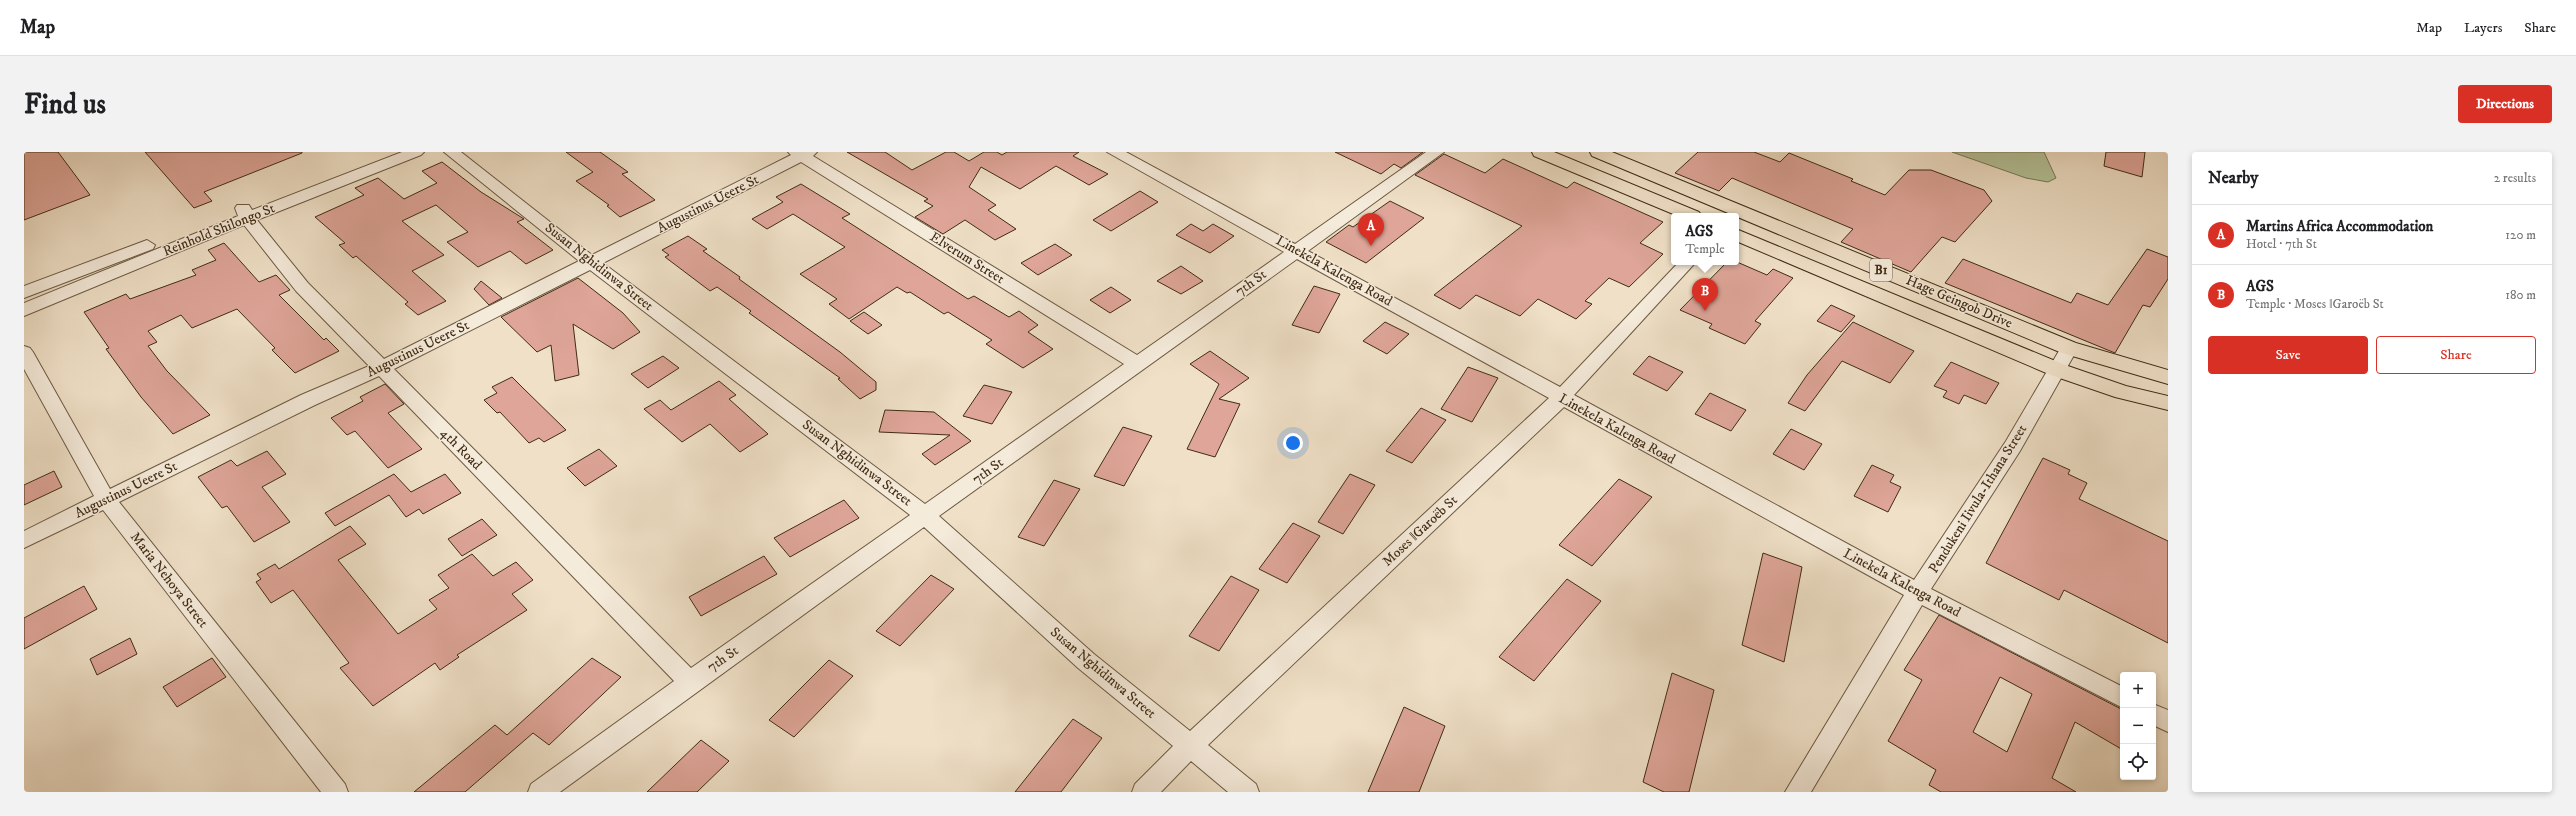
<!DOCTYPE html>
<html lang="en">
<head>
<meta charset="utf-8">
<style>
  :root { --surface:#fff; --page:#f2f2f2; --text:#202124; --muted:#757577; --line:#e0e0e0; --accent:#d93025 }
  body { margin:0; font-family:"IM FELL DW Pica",serif; background:var(--page); color:var(--text) }
  .controls { position:absolute; right:12px; bottom:12px; display:grid; overflow:hidden; border-radius:4px; box-shadow:0 2px 6px #0003 }
  .controls button { width:36px; height:36px; display:grid; place-items:center; padding:0; border:0; border-bottom:1px solid var(--line); background:var(--surface); color:var(--text); font:20px sans-serif }
  .you { position:absolute; left:1269px; top:291px; width:14px; height:14px; margin:-10px; border:3px solid #fff; border-radius:50%; background:#1a73e8; box-shadow:0 0 0 6px #1a73e833 }
  .badge { display:grid; place-items:center; width:26px; height:26px; border-radius:50%; background:var(--accent); color:#fff; font-size:13px; font-weight:700 }
  .pin { position:absolute; translate:-50% -33px; filter:drop-shadow(0 1px 2px #0008) }
  .pin::after { content:''; position:absolute; top:21px; width:14px; height:12px; background:inherit; clip-path:polygon(0 0,100% 0,50% 100%) }
  .popup { position:absolute; left:1647px; top:61px; width:68px; height:52px; box-sizing:border-box; display:grid; place-content:center; border-radius:4px; background:var(--surface); filter:drop-shadow(0 1px 3px #0005); font-size:13px; white-space:nowrap; color:var(--muted) }
  .popup b { font-size:15px; color:var(--text) }
  .popup::after { content:''; position:absolute; left:50%; top:100%; margin-left:-8px; border:8px solid transparent; border-top-color:var(--surface) }
  .list { margin:0; padding:0; list-style:none }
  h2 { display:flex; justify-content:space-between; align-items:center; height:52px; margin:0; padding:0 16px; font-size:17px }
  h2 small { font-size:13px; font-weight:400; color:var(--muted) }
  .list li { display:grid; grid-template-columns:26px 1fr auto; gap:12px; align-items:center; box-sizing:border-box; height:60px; padding:0 16px; border-top:1px solid var(--line) }
  .list b { display:block; font-size:15px; white-space:nowrap }
  .list p { margin:0; font-size:13px; white-space:nowrap; color:var(--muted) }
  .list em { font-size:13px; font-style:normal; color:var(--muted) }
  .actions { display:flex; gap:8px; padding:12px 16px }
  .actions a { flex:1; padding:9px 0; border:1px solid var(--accent); border-radius:4px; text-align:center; font-size:14px; color:var(--accent) }
  .actions .main { background:var(--accent); color:#fff }
  .icon { flex:none; width:22px; height:22px; fill:none; stroke:currentColor; stroke-width:2; stroke-linecap:round; stroke-linejoin:round }
  .map { position:relative; flex:none; width:2144px; height:640px; overflow:hidden; border-radius:4px }
  header { display:flex; align-items:center; gap:24px; box-sizing:border-box; height:56px; padding:0 20px; background:var(--surface); border-bottom:1px solid var(--line) }
  header strong { font-size:19px }
  nav { display:flex; gap:22px; margin-inline-start:auto; font-size:14px }
  .intro { display:flex; align-items:center; justify-content:space-between; box-sizing:border-box; height:96px; padding:0 24px }
  h1 { margin:0; font-size:28px }
  .button { padding:10px 18px; border-radius:4px; background:var(--accent); color:#fff; font-size:14px; font-weight:700 }
  main { display:flex; gap:24px; padding:0 24px }
  aside { flex:1; background:var(--surface); border-radius:4px; box-shadow:0 2px 6px #0003 }
  .map>svg:first-child { display:block }
  .green { fill:#b4c399; stroke:#7a7856 }
  .building { fill:#dea598; stroke:#412c14; fill-rule:evenodd }
  .lines { fill:none; stroke-linecap:round; stroke-linejoin:round }
  .street-casing { stroke:#6c5941; stroke-width:2 }
  .highway-casing { stroke:#412c14; stroke-width:2 }
  .street { fill:#f5ebdb; fill-rule:evenodd }
  .highway { fill:#efe0c7; fill-rule:evenodd }
  .labels { text-anchor:middle; dominant-baseline:central; stroke-width:3; stroke-linejoin:round; paint-order:stroke }
  .shield { fill:#f5ebdb; stroke:#776550; stroke-width:1 }
  .shield-label { font-size:13px; font-weight:bold; fill:#412c14 }
  .street-label { font-size:14px; fill:#412c14; stroke:#f5ebdb }
</style>
</head>
<body>
<header>
<strong>Map</strong>
<nav><a>Map</a><a>Layers</a><a>Share</a></nav>
</header>
<div class="intro"><h1>Find us</h1><a class="button">Directions</a></div>
<main>
<div class="map">
<svg width="2144" height="640" viewBox="0 0 2144 640">
  <rect width="100%" height="100%" fill="#efe0c7"/>
  <filter id="stains"><feTurbulence type="fractalNoise" baseFrequency=".005" numOctaves="4"/><feColorMatrix values="0 0 0 0 .2 0 0 0 0 .09 0 0 0 0 .02 0 0 0 .5 -.17"/></filter>
  <radialGradient id="worn" r=".72"><stop offset=".6" stop-color="#630" stop-opacity="0"/><stop offset="1" stop-color="#630" stop-opacity=".3"/></radialGradient>
  <!-- green -->
  <path class="green" d="M1928,0H2020L2032,26L2024,30L2002,26Z"/>
  <!-- building -->
  <g class="building">
    <path d="M0,0H34L66,43L0,68Z"/>
    <path d="M121,0H278V1L180,40L188,49L170,56Z"/>
    <path d="M542,0H576L604,20L598,22L631,48L596,65L583,54L585,53L552,29L569,20Z"/>
    <path d="M823,0H861L888,18L922,0H930L945,9L960,0H973L978,3L983,0H1055L1049,4L1084,22L1065,33L1032,14L996,37L957,15L945,35L972,53L964,58L992,77L971,88L941,68L919,82L891,65L909,54L900,49L904,47Z"/>
    <path d="M1311,0H1399L1377,16L1370,12L1357,22Z"/>
    <path d="M1674,0H1730L1756,10L1765,1L1829,27L1827,29L1861,43L1885,18H1907L1960,38L1968,49L1931,90L1918,85L1887,120L1817,90L1829,77L1708,26L1695,39L1651,21Z"/>
    <path d="M2082,0H2121L2118,25L2080,14Z"/>
    <path d="M1420,2L1461,21L1479,7L1543,36L1550,30L1639,70L1616,91L1639,102L1605,135L1585,126L1561,149L1568,152L1552,167L1514,147L1496,164L1452,143L1436,157L1410,143L1498,74L1391,23Z"/>
    <path d="M418,10L457,40L500,67L493,70L529,98L502,112L486,99L454,115L423,90L444,80L412,53L378,69L420,103L388,119L422,149L394,163L381,152L384,150L332,104L329,106L315,93L321,91L291,65L340,43L331,36L354,26L380,47L413,31L398,19Z"/>
    <path d="M777,32L826,62L818,66L944,147L950,144L985,165L995,159L1014,173L1004,180L1029,197L999,216L962,192L968,188L924,160L920,162L886,140L883,141L873,135L825,167L805,152L813,147L776,122L821,95L769,62L743,77L728,67L759,50L752,45Z"/>
    <path d="M1116,39L1134,50L1087,79L1069,68Z"/>
    <path d="M1366,49L1400,66L1342,111L1302,90L1325,73L1329,75Z"/>
    <path d="M1167,72L1179,79L1189,72L1210,84L1186,101L1152,83Z"/>
    <path d="M664,84L683,97L679,99L716,125L715,127L816,200L852,230V238L836,247L814,227L816,226L725,161L727,159L693,135L686,139L641,105L645,103L638,98Z"/>
    <path d="M200,91L235,130L252,123L266,138L255,143L300,188L302,186L315,199L271,221L248,198L251,196L213,157L168,176L157,163L124,179L133,190L124,194L143,219L186,263L149,282L117,245L82,197L85,196L60,160L102,142L106,147L172,123L168,118L192,108L184,98Z"/>
    <path d="M1031,92L1048,103L1014,123L997,111Z"/>
    <path d="M2123,97L2144,105V127L2126,155L2119,153L2091,201L1921,131L1939,107L2047,151L2053,141L2084,153Z"/>
    <path d="M1703,110H1713L1743,123L1749,117L1769,126L1731,169L1737,172L1721,192L1685,176L1688,172L1656,158Z"/>
    <path d="M1157,114L1179,129L1157,142L1133,129Z"/>
    <path d="M554,126L599,161L616,180L589,197L549,172L555,223L531,229L527,193L513,200L477,165Z"/>
    <path d="M457,129L478,146L465,153L450,137Z"/>
    <path d="M1290,134L1316,142L1295,181L1268,173Z"/>
    <path d="M1087,135L1107,148L1086,161L1066,148Z"/>
    <path d="M1807,153L1831,164L1817,180L1793,169Z"/>
    <path d="M840,160L858,173L844,182L826,169Z"/>
    <path d="M1361,170L1385,182L1363,202L1339,189Z"/>
    <path d="M1829,170L1890,199L1866,231L1818,209L1781,259L1764,251L1783,223Z"/>
    <path d="M1186,199L1225,226L1195,247L1216,252L1191,305L1163,297L1195,232L1166,212Z"/>
    <path d="M639,204L655,216L624,236L607,222Z"/>
    <path d="M1625,204L1659,220L1643,239L1609,222Z"/>
    <path d="M1927,210L1975,231L1962,252L1940,243L1935,252L1919,245L1923,239L1910,234Z"/>
    <path d="M1444,215L1474,226L1448,270L1417,257Z"/>
    <path d="M488,225L499,236L542,278L520,290L515,286L505,291L476,260L473,261L460,248L473,241L468,235Z"/>
    <path d="M695,229L712,243L705,247L744,282L716,300L686,272L658,290L620,257L636,248L647,258Z"/>
    <path d="M361,232L380,252L364,261L398,297L364,316L331,279L323,283L307,266L339,249L336,245Z"/>
    <path d="M960,233L988,240L968,272L939,264Z"/>
    <path d="M1686,241L1722,258L1707,279L1671,262Z"/>
    <path d="M1397,256L1422,268L1388,311L1362,299Z"/>
    <path d="M861,258L910,260L947,289L911,313L898,302L926,283L855,280Z"/>
    <path d="M1099,275L1128,284L1100,334L1070,324Z"/>
    <path d="M1767,277L1798,292L1780,318L1749,302Z"/>
    <path d="M575,297L593,314L561,334L543,316Z"/>
    <path d="M243,299L262,322L238,335L266,370L230,390L203,354L198,356L174,325L207,308L213,314Z"/>
    <path d="M2019,306L2046,318L2044,322L2063,331L2055,347L2144,389V491L2040,438L2035,448L1962,411Z"/>
    <path d="M1848,313L1870,323L1866,330L1877,335L1864,360L1830,344Z"/>
    <path d="M30,319L38,335L0,353V333Z"/>
    <path d="M370,322L387,340L421,322L437,341L399,362L395,357L382,365L365,343L311,374L301,361Z"/>
    <path d="M1326,322L1351,333L1319,382L1294,370Z"/>
    <path d="M1595,327L1628,345L1568,414L1535,393Z"/>
    <path d="M1030,328L1056,337L1020,394L994,385Z"/>
    <path d="M820,348L835,366L766,405L750,386Z"/>
    <path d="M458,367L473,383L438,404L424,387Z"/>
    <path d="M1269,371L1296,384L1263,431L1235,417Z"/>
    <path d="M326,374L342,392L314,408L374,482L413,457L405,448L425,436L414,423L448,402L469,424L492,410L509,428L488,442L503,458L433,503L435,505L416,518L411,511L349,554L316,516L325,511L269,438L247,451L232,430L237,427L233,422L251,412L255,417Z"/>
    <path d="M1739,401L1778,415L1760,510L1718,493Z"/>
    <path d="M740,404L753,422L677,464L665,445Z"/>
    <path d="M907,423L930,437L876,494L852,479Z"/>
    <path d="M1207,424L1235,438L1195,499L1165,484Z"/>
    <path d="M1543,427L1577,449L1510,529L1475,505Z"/>
    <path d="M60,434L73,457L0,497V466Z"/>
    <path d="M1915,463L2099,558V598L2051,570L2028,626L2052,640H1917L1905,633L1912,618L1864,589L1898,528L1880,518ZM1976,525L2008,542L1983,600L1949,580Z"/>
    <path d="M106,486L113,502L73,523L66,507Z"/>
    <path d="M188,506L202,525L153,555L139,535Z"/>
    <path d="M568,506L597,525L525,593L509,581L441,640H390L471,573L483,583Z"/>
    <path d="M805,508L829,524L770,585L745,568Z"/>
    <path d="M1648,521L1690,538L1665,640H1640L1619,630Z"/>
    <path d="M1380,555L1421,574L1395,640H1344Z"/>
    <path d="M1049,567L1078,586L1037,640H991Z"/>
    <path d="M677,588L705,609L673,640H623Z"/>
  </g>
  <g class="lines">
    <defs>
      <g id="street">
        <path d="M378,0H400L397,3L233,68L284,131L360,207L555,109L420,0H437L568,103L767,3L764,0H793L789,4L1113,203L1260,100L1083,0H1102L1271,92L1402,0H1420L1284,99L1536,235L1655,110H1672L1550,243L1890,428L1982,289L2039,192H2051L2054,196L1996,299L1907,437L2099,535V556L1898,453L1787,640H1761L1880,443L1540,255L1184,593L1232,632L1235,640H1204L1167,609L1137,640H1108L1111,632L1149,594L1054,516L900,375L536,640H504L507,632L650,529L355,224L291,253L95,350L321,632L324,640H297L79,358L0,396V379L70,344L0,217V194L6,196L9,200L86,337L277,243L345,214L272,139L220,73L0,164V151L214,64L211,56L213,53H225L228,58ZM777,10L1100,212L901,352L579,111ZM1273,107L1525,246L1166,579L1070,502L915,364ZM566,118L886,363L667,516L370,217Z"/>
        <path d="M123,88L131,93L129,97L0,146V134Z"/>
        <path d="M2129,552L2144,558V580L2129,573Z"/>
      </g>
      <g id="highway">
        <path d="M1508,0H1530L1675,60L1678,64H1654L1510,4Z"/>
        <path d="M1566,0H1588L2052,191L2144,218V232L2038,201L1568,4Z"/>
        <path d="M1712,77L2041,213L2102,234L2144,244V258L2091,245L2027,223L1712,89Z"/>
      </g>
    </defs>
    <!-- street casing -->
    <use href="#street" class="street-casing"/>
    <!-- highway casing -->
    <use href="#highway" class="highway-casing"/>
    <!-- street -->
    <use href="#street" class="street"/>
    <!-- highway -->
    <use href="#highway" class="highway"/>
  </g>
  <g class="labels">
    <!-- shield labels -->
    <rect class="shield" x="1846" y="107" width="22" height="22" rx="3"/>
    <g class="shield-label">
      <text x="1857" y="118">B1</text>
    </g>
    <!-- street labels -->
    <g class="street-label">
      <text transform="translate(684 52) rotate(-27)">Augustinus Ueere St</text>
      <text transform="translate(195 78) rotate(-22)">Reinhold Shilongo St</text>
      <text transform="translate(943 106) rotate(32)">Elverum Street</text>
      <text transform="translate(575 115) rotate(38)">Susan Nghidinwa Street</text>
      <text transform="translate(1310 119) rotate(29)">Linekela Kalenga Road</text>
      <text transform="translate(1227 131) rotate(-36)">7th St</text>
      <text transform="translate(1935 150) rotate(23)">Hage Geingob Drive</text>
      <text transform="translate(394 197) rotate(-26)">Augustinus Ueere St</text>
      <text transform="translate(1593 277) rotate(29)">Linekela Kalenga Road</text>
      <text transform="translate(437 297) rotate(45)">4th Road</text>
      <text transform="translate(833 311) rotate(37)">Susan Nghidinwa Street</text>
      <text transform="translate(964 319) rotate(-36)">7th St</text>
      <text transform="translate(102 338) rotate(-26)">Augustinus Ueere St</text>
      <text transform="translate(1954 347) rotate(-58)">Pendukeni Iivula-Ithana Street</text>
      <text transform="translate(1396 379) rotate(-43)">Moses ǁGaroëb St</text>
      <text transform="translate(145 428) rotate(52)">Maria Nehoya Street</text>
      <text transform="translate(1878 431) rotate(28)">Linekela Kalenga Road</text>
      <text transform="translate(699 507) rotate(-35)">7th St</text>
      <text transform="translate(1079 521) rotate(40)">Susan Nghidinwa Street</text>
    </g>
  </g>
  <rect width="100%" height="100%" filter="url(#stains)"/>
  <rect width="100%" height="100%" fill="url(#worn)"/>
</svg>
<div class="controls">
<button>+</button>
<button>−</button>
<button><svg class="icon" aria-label="locate" viewBox="0 0 24 24"><circle cx="12" cy="12" r="6"/><path d="M12 2v4M12 18v4M2 12h4M18 12h4"/></svg></button>
</div>
<div class="you"></div>
<div class="pin badge" style="left:1347px;top:94px">A</div>
<div class="pin badge" style="left:1681px;top:159px">B</div>
<div class="popup"><b>AGS</b>Temple</div>
</div>
<aside>
<h2>Nearby<small>2 results</small></h2>
<ul class="list">
<li><span class="badge">A</span><div><b>Martins Africa Accommodation</b><p>Hotel · 7th St</p></div><em>120 m</em></li>
<li><span class="badge">B</span><div><b>AGS</b><p>Temple · Moses ǁGaroëb St</p></div><em>180 m</em></li>
</ul>
<div class="actions"><a class="main">Save</a><a>Share</a></div>
</aside>
</main>
</body>
</html>
